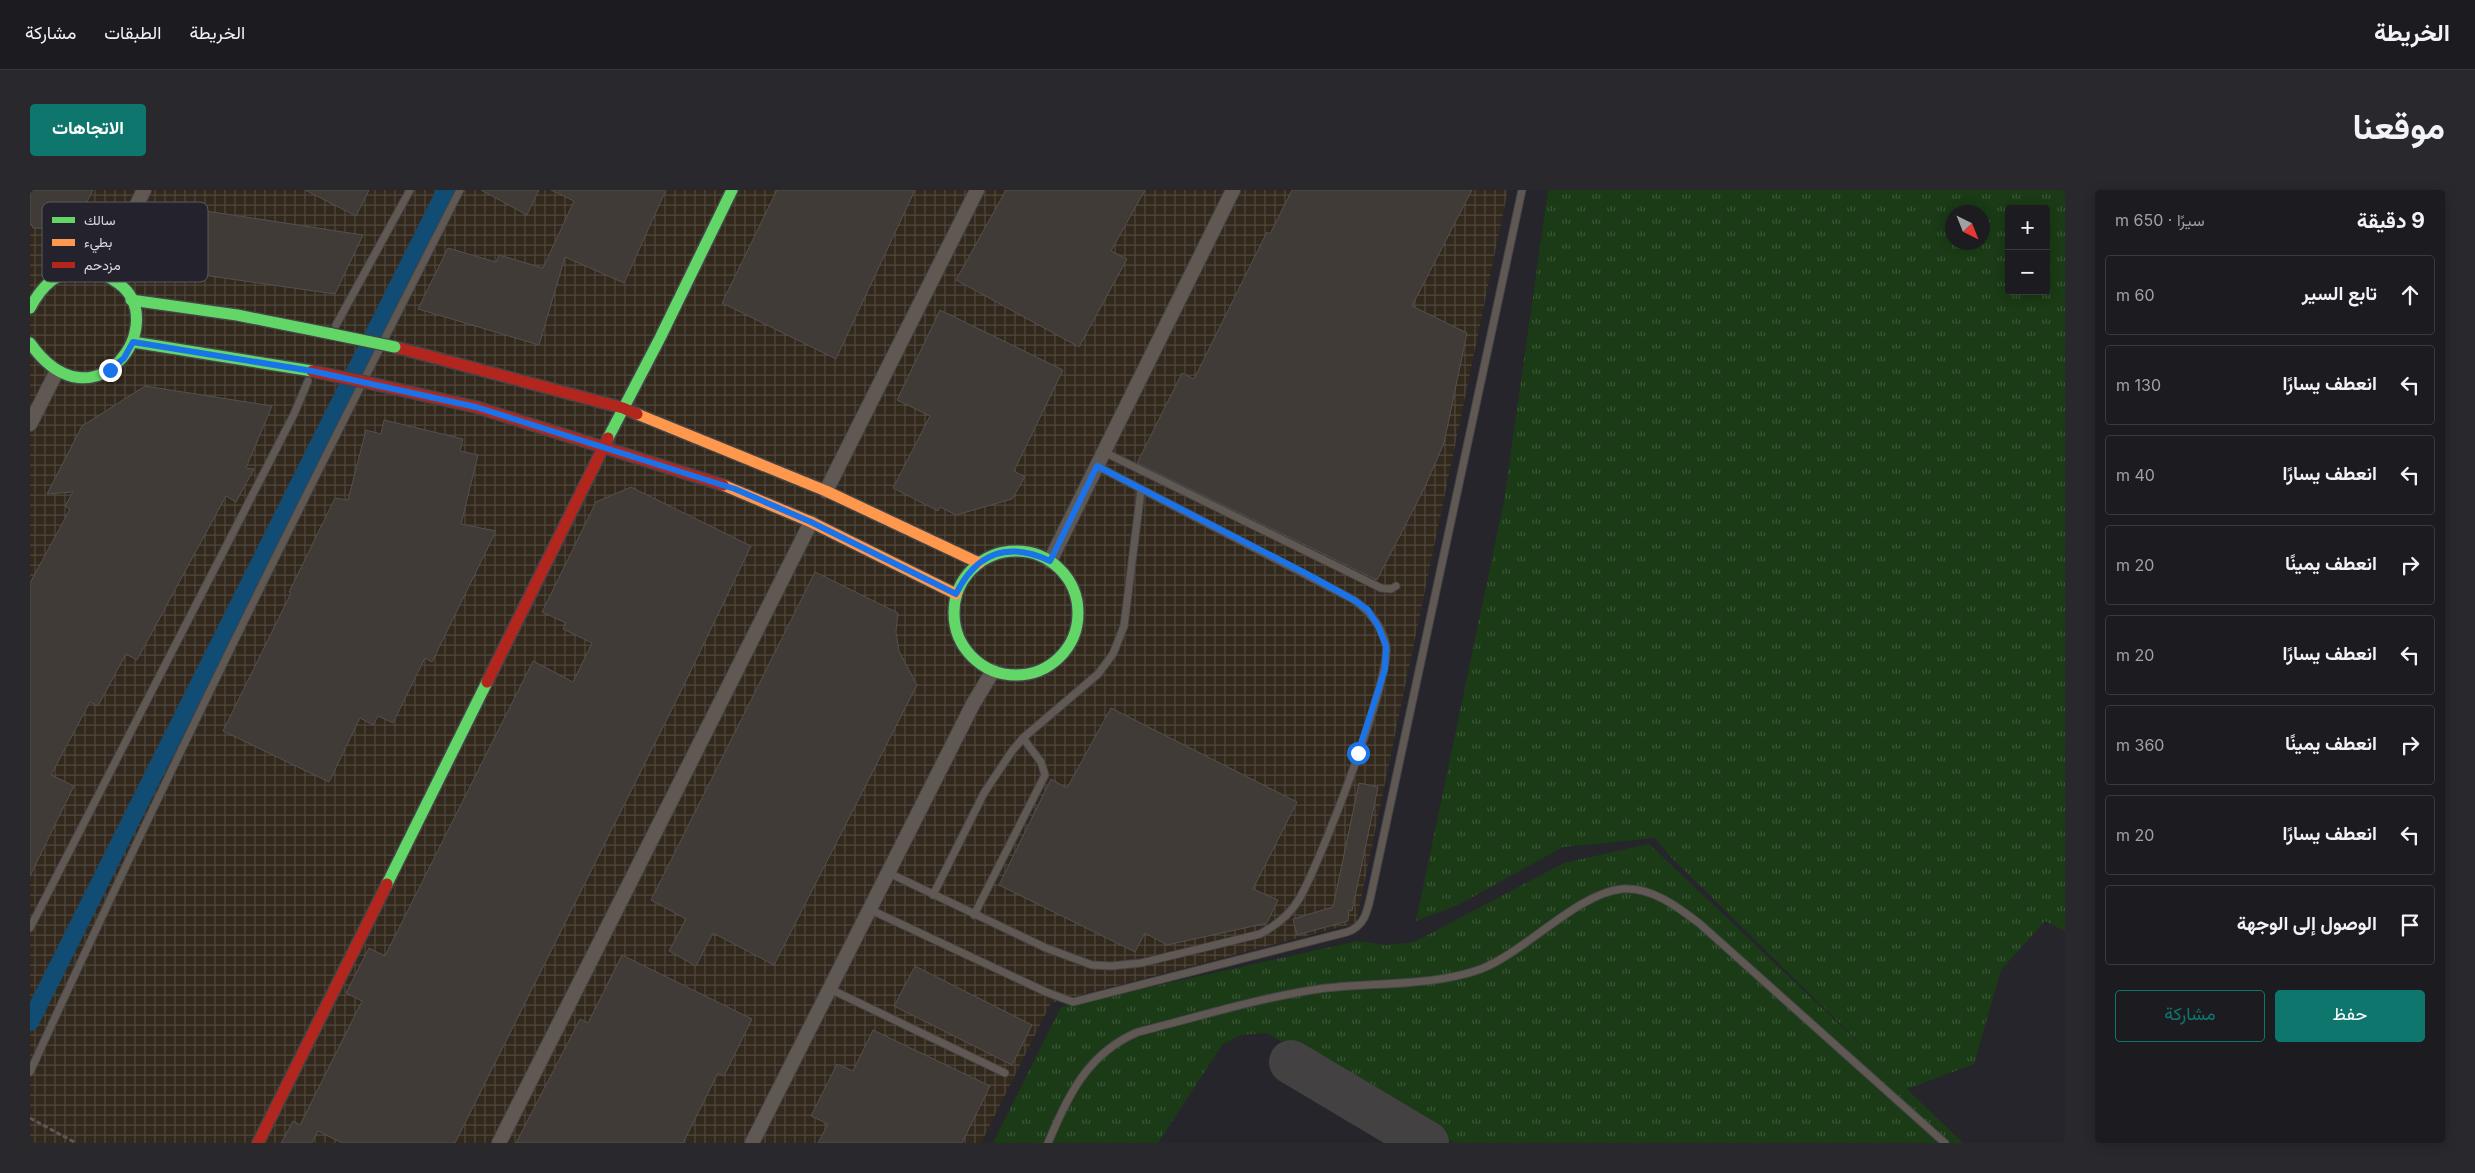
<!DOCTYPE html>
<html lang="ar">
<head>
<meta charset="utf-8">
<style>
  :root { --surface:#1c1c20; --page:#29292d; --text:#f1f3f6; --muted:#a0a1a5; --line:#3a3a3e; --accent:#0f766e }
  body { margin:0; font-family:Inter,Vazirmatn,sans-serif; background:var(--page); color:var(--text); direction:rtl }
  .controls { position:absolute; right:15px; top:15px; display:grid; overflow:hidden; border-radius:5px; box-shadow:0 2px 12px #0003 }
  .controls button { width:45px; height:45px; display:grid; place-items:center; padding:0; border:0; border-bottom:1px solid var(--line); background:var(--surface); color:var(--text); font:25px sans-serif }
  .compass { position:absolute; left:1915px; top:15px; width:45px; height:45px; border-radius:50%; background:var(--surface); box-shadow:0 2px 12px #0003; rotate:137deg }
  .stop { position:absolute; width:15px; height:15px; margin:-11px; border:4px solid #1a73e8; border-radius:50%; background:#fff }
  .stop.end { background:#1a73e8; border-color:#fff; box-shadow:0 1px 5px #0008 }
  .list { margin:0; padding:0; list-style:none }
  h2 { display:flex; justify-content:space-between; align-items:center; height:65px; margin:0; padding:0 20px; font-size:21px }
  h2 small { font-size:16px; font-weight:400; color:var(--muted) }
  .list li { display:grid; grid-template-columns:32px 1fr auto; gap:15px; align-items:center; box-sizing:border-box; height:80px; margin:0 10px 10px; padding:0 10px; border:1px solid var(--line); border-radius:5px }
  .list b { display:block; font-size:19px; white-space:nowrap }
  .list em { font-size:16px; font-style:normal; color:var(--muted) }
  .actions { display:flex; gap:10px; padding:15px 20px }
  .actions a { flex:1; padding:11px 0; border:1px solid var(--accent); border-radius:5px; text-align:center; font-size:18px; color:var(--accent) }
  .actions .main { background:var(--accent); color:#fff }
  .icon { flex:none; width:28px; height:28px; fill:none; stroke:currentColor; stroke-width:2; stroke-linecap:round; stroke-linejoin:round }
  .map { position:relative; flex:none; width:2035px; height:953px; overflow:hidden; direction:ltr; border-radius:5px }
  header { display:flex; align-items:center; gap:30px; box-sizing:border-box; height:70px; padding:0 25px; background:var(--surface); border-bottom:1px solid var(--line) }
  header strong { font-size:24px }
  nav { display:flex; gap:28px; margin-inline-start:auto; font-size:18px }
  .intro { display:flex; align-items:center; justify-content:space-between; box-sizing:border-box; height:120px; padding:0 30px }
  h1 { margin:0; font-size:35px }
  .button { padding:12px 22px; border-radius:5px; background:var(--accent); color:#fff; font-size:18px; font-weight:700 }
  main { display:flex; gap:30px; padding:0 30px }
  aside { flex:1; background:var(--surface); border-radius:5px; box-shadow:0 2px 12px #0003 }
  .map>svg:first-child { display:block }
  .industrial { fill:url(#industrial-grid) }
  .grass { fill:url(#grass-tufts); fill-rule:evenodd }
  .lines { fill:none; stroke-linecap:round; stroke-linejoin:round }
  .canal { stroke:#114c74; stroke-width:18 }
  .taxiway { stroke:#444142; stroke-width:44 }
  .building { fill:#403b36; stroke:#525050 }
  .lane-casing { stroke:#444347; stroke-width:9 }
  .street-casing { stroke:#444347; stroke-width:16 }
  .fast-casing { stroke:#444347; stroke-width:14 }
  .slow-casing { stroke:#444347; stroke-width:14 }
  .jam-casing { stroke:#444347; stroke-width:14 }
  .path { stroke:#5c5754; stroke-width:3; stroke-dasharray:5 2.5; stroke-linecap:butt }
  .lane { stroke:#605853; stroke-width:7 }
  .street { stroke:#605853; stroke-width:14 }
  .fast { stroke:#63d668; stroke-width:11 }
  .slow { stroke:#ff974d; stroke-width:11 }
  .jam { stroke:#b3261e; stroke-width:11 }
  .fast-bridge-casing { stroke:#444347; stroke-width:14; stroke-linecap:butt }
  .jam-bridge-casing { stroke:#444347; stroke-width:14; stroke-linecap:butt }
  .fast-bridge { stroke:#63d668; stroke-width:11 }
  .jam-bridge { stroke:#b3261e; stroke-width:11 }
  .route { stroke:#1a73e8; stroke-width:6 }
  .key { fill:#24232d; stroke:#5b5a63; stroke-width:1 }
  .key-label { font-size:14px; fill:#dad9e0 }
</style>
</head>
<body>
<header>
<strong>الخريطة</strong>
<nav><a>الخريطة</a><a>الطبقات</a><a>مشاركة</a></nav>
</header>
<div class="intro"><h1>موقعنا</h1><a class="button">الاتجاهات</a></div>
<main>
<aside>
<h2>9 دقيقة<small>سيرًا · 650 m</small></h2>
<ul class="list">
<li><svg class="icon" aria-label="ahead" viewBox="0 0 24 24"><path d="M12 20V5M6 11l6-6 6 6"/></svg><div><b>تابع السير</b></div><em>60 m</em></li>
<li><svg class="icon" aria-label="left" viewBox="0 0 24 24"><path d="M17 20v-9H6M10 6l-5 5 5 5"/></svg><div><b>انعطف يسارًا</b></div><em>130 m</em></li>
<li><svg class="icon" aria-label="left" viewBox="0 0 24 24"><path d="M17 20v-9H6M10 6l-5 5 5 5"/></svg><div><b>انعطف يسارًا</b></div><em>40 m</em></li>
<li><svg class="icon" aria-label="right" viewBox="0 0 24 24"><path d="M7 20v-9h11M14 6l5 5-5 5"/></svg><div><b>انعطف يمينًا</b></div><em>20 m</em></li>
<li><svg class="icon" aria-label="left" viewBox="0 0 24 24"><path d="M17 20v-9H6M10 6l-5 5 5 5"/></svg><div><b>انعطف يسارًا</b></div><em>20 m</em></li>
<li><svg class="icon" aria-label="right" viewBox="0 0 24 24"><path d="M7 20v-9h11M14 6l5 5-5 5"/></svg><div><b>انعطف يمينًا</b></div><em>360 m</em></li>
<li><svg class="icon" aria-label="left" viewBox="0 0 24 24"><path d="M17 20v-9H6M10 6l-5 5 5 5"/></svg><div><b>انعطف يسارًا</b></div><em>20 m</em></li>
<li><svg class="icon" aria-label="arrive" viewBox="0 0 24 24"><path d="M6 21V4h12l-3 4 3 4H6"/></svg><div><b>الوصول إلى الوجهة</b></div></li>
</ul>
<div class="actions"><a class="main">حفظ</a><a>مشاركة</a></div>
</aside>
<div class="map">
<svg width="2035" height="953" viewBox="0 0 2035 953">
  <defs>
    <pattern id="industrial-grid" width="8" height="8" patternUnits="userSpaceOnUse" patternTransform="scale(1.25)"><rect width="8" height="8" fill="#32281c"/><path d="M0 4h8M4 0v8" fill="none" stroke="#4f473d"/></pattern>
    <pattern id="grass-tufts" width="24" height="20" patternUnits="userSpaceOnUse" patternTransform="scale(1.25)"><rect width="24" height="20" fill="#1a3b15"/><path d="M3 7l-1-3M5 7V3M7 7l1-3M15 17l-1-3M17 17v-4M19 17l1-3" fill="none" stroke="#3b5737"/></pattern>
  </defs>
  <rect width="100%" height="100%" fill="#26252b"/>
  <!-- industrial -->
  <path class="industrial" d="M0,0H1478L1326,733L1021,813L951,953H0Z"/>
  <!-- grass -->
  <path class="grass" d="M1518,0H2035V741L2015,731L1971,780L1944,874L1877,899L1933,953H1425L1237,843L1210,845L1192,855L1128,953H963L1031,817L1328,751L1356,755L1384,752L1534,673L1619,654L1851,874L1639,665L1625,648L1533,657L1428,715L1386,731L1474,311ZM1979,19H2016V101H1979ZM1922,22H1952V52H1922Z"/>
  <g class="lines">
    <!-- canal -->
    <path class="canal" d="M0,832L416,0"/>
    <!-- taxiway -->
    <path class="taxiway" d="M1261,872L1397,953"/>
  </g>
  <!-- building -->
  <g class="building">
    <path d="M0,0H63L43,39L3,38L0,31Z"/>
    <path d="M275,0H339L326,26Z"/>
    <path d="M451,0H509L497,25Z"/>
    <path d="M521,0H636L594,93L535,67L509,155L388,119L418,58L466,72L469,65L513,78L544,11Z"/>
    <path d="M747,0H885L806,169L692,113Z"/>
    <path d="M976,0H1115L1081,61L1097,69L1049,157L926,90Z"/>
    <path d="M1262,0H1442L1382,116L1437,143L1414,253L1395,297L1347,390L1107,273L1152,183L1164,189L1237,42L1240,44Z"/>
    <path d="M141,16L196,24L333,45L305,104L124,78L129,49L135,50Z"/>
    <path d="M910,120L1033,180L984,281L995,287L982,309L926,325L910,317L908,321L863,298L900,226L867,210Z"/>
    <path d="M115,196L242,216L216,278L224,279L206,312L196,306L107,470L96,464L68,516L60,512L21,585L44,596L0,686V393L40,319L35,316L43,302L17,304L52,236Z"/>
    <path d="M354,230L433,249L430,261L448,265L431,334L466,341L402,472L395,468L363,533L348,526L343,535L330,528L299,592L193,541L261,403L259,402L305,308L318,310L336,240L351,244Z"/>
    <path d="M601,297L721,356L653,497L425,953H312L288,941L282,953H251L263,931L270,935L332,811L316,803L339,758L355,766L503,471L543,492L562,453L533,439L536,433L512,422L566,312Z"/>
    <path d="M785,382L868,423L866,442L869,461L887,495L744,775L683,743L666,776L639,761L656,729L621,710Z"/>
    <path d="M1081,518L1267,612L1223,699L1248,710L1237,733L1137,755L1115,743L1105,762L969,695L1021,589L1037,598Z"/>
    <path d="M1329,593L1348,597L1322,721L1319,720L1318,731L1267,745L1263,729L1303,717Z"/>
    <path d="M592,765L722,829L694,886L688,883L653,953H486L550,829L558,833Z"/>
    <path d="M885,776L1002,835L982,875L864,816Z"/>
    <path d="M843,840L960,896L932,953H788L798,934L781,926L807,874L823,881Z"/>
  </g>
  <g class="lines">
    <defs>
      <g id="lane">
        <path d="M306,135L380,0"/>
        <path d="M1074,262L1351,398L1361,399L1366,396"/>
        <path d="M859,683L1016,758L1062,775L1081,776L1111,773L1230,744C1247,735 1260,725 1269,709C1289,676 1362,487 1356,455C1352,437 1339,421 1324,410L1067,276"/>
        <path d="M903,705L954,603L982,561L993,548L1068,484L1083,464L1094,436L1111,300"/>
        <path d="M841,720L1016,802L1043,812L1317,742C1336,736 1338,718 1342,700L1492,0"/>
        <path d="M944,725L1015,585L1011,572L993,548"/>
        <path d="M0,738L264,224L278,191"/>
        <path d="M800,799L975,883"/>
        <path d="M0,882C136,584 282,291 430,0"/>
        <path d="M1018,953C1038,905 1058,863 1108,842C1168,827 1228,808 1289,799C1341,792 1402,797 1451,779C1495,762 1548,703 1592,699C1622,697 1648,717 1670,734L1915,953"/>
      </g>
      <g id="street">
        <path d="M73,84L114,0"/>
        <path d="M0,234L26,183"/>
        <path d="M796,301L947,0"/>
        <path d="M1020,371L1203,0"/>
        <path d="M469,953L781,332"/>
        <path d="M722,953L943,514L963,481"/>
      </g>
      <g id="fast">
        <path d="M101,110L207,125L302,144"/>
        <path d="M0,118C12,96 26,81 52,81C66,81 77,85 88,93C143,132 64,244 0,153"/>
        <path d="M103,152L282,181"/>
        <path d="M578,248L630,148L702,0"/>
        <circle cx="986" cy="423" r="62"/>
        <path d="M357,694L457,492"/>
      </g>
      <g id="slow">
        <path d="M607,224L796,301L949,373"/>
        <path d="M693,295L781,332L926,404"/>
      </g>
      <g id="jam">
        <path d="M365,157L593,218L607,224"/>
        <path d="M344,194L446,217L693,295"/>
        <path d="M457,492L578,248"/>
        <path d="M228,953L357,694"/>
      </g>
    </defs>
    <!-- lane casing -->
    <use href="#lane" class="lane-casing"/>
    <!-- street casing -->
    <use href="#street" class="street-casing"/>
    <!-- fast casing -->
    <use href="#fast" class="fast-casing"/>
    <!-- slow casing -->
    <use href="#slow" class="slow-casing"/>
    <!-- jam casing -->
    <use href="#jam" class="jam-casing"/>
    <!-- path -->
    <path class="path" d="M0,928L46,953"/>
    <!-- lane -->
    <use href="#lane" class="lane"/>
    <!-- street -->
    <use href="#street" class="street"/>
    <!-- fast -->
    <use href="#fast" class="fast"/>
    <!-- slow -->
    <use href="#slow" class="slow"/>
    <!-- jam -->
    <use href="#jam" class="jam"/>
    <defs>
      <path id="fast-bridge" d="M302,144L365,157"/>
      <path id="jam-bridge" d="M282,181L344,194"/>
    </defs>
    <!-- fast-bridge casing -->
    <use href="#fast-bridge" class="fast-bridge-casing"/>
    <!-- jam-bridge casing -->
    <use href="#jam-bridge" class="jam-bridge-casing"/>
    <!-- fast-bridge -->
    <use href="#fast-bridge" class="fast-bridge"/>
    <!-- jam-bridge -->
    <use href="#jam-bridge" class="jam-bridge"/>
  </g>
  <g class="lines">
    <!-- route -->
    <path class="route" d="M80,180L94,168L103,152L282,181L446,217L705,299L781,332L926,404C946,363 978,351 1020,371L1067,276L1277,384L1324,410L1338,420L1348,436L1356,456L1355,479L1328,563"/>
  </g>
  <!-- legend -->
  <rect x="12" y="12" width="166" height="80" rx="8" class="key"/>
  <rect x="22" y="27" width="23" height="6" fill="#63d668"/>
  <rect x="22" y="49" width="23" height="7" fill="#ff974d"/>
  <rect x="22" y="72" width="23" height="6" fill="#b3261e"/>
  <g class="key-label">
    <text x="54" y="35">سالك</text>
    <text x="54" y="57">بطيء</text>
    <text x="54" y="80">مزدحم</text>
  </g>
</svg>
<div class="controls">
<button>+</button>
<button>−</button>
</div>
<svg class="compass" viewBox="-18 -18 36 36"><path d="M0-13l5 13h-10z" fill="#e53935"/><path d="M0 13l5-13h-10z" fill="#a0a1a5"/></svg>
<div class="stop" style="left:1328px;top:563px"></div>
<div class="stop end" style="left:80px;top:180px"></div>
</div>
</main>
</body>
</html>
